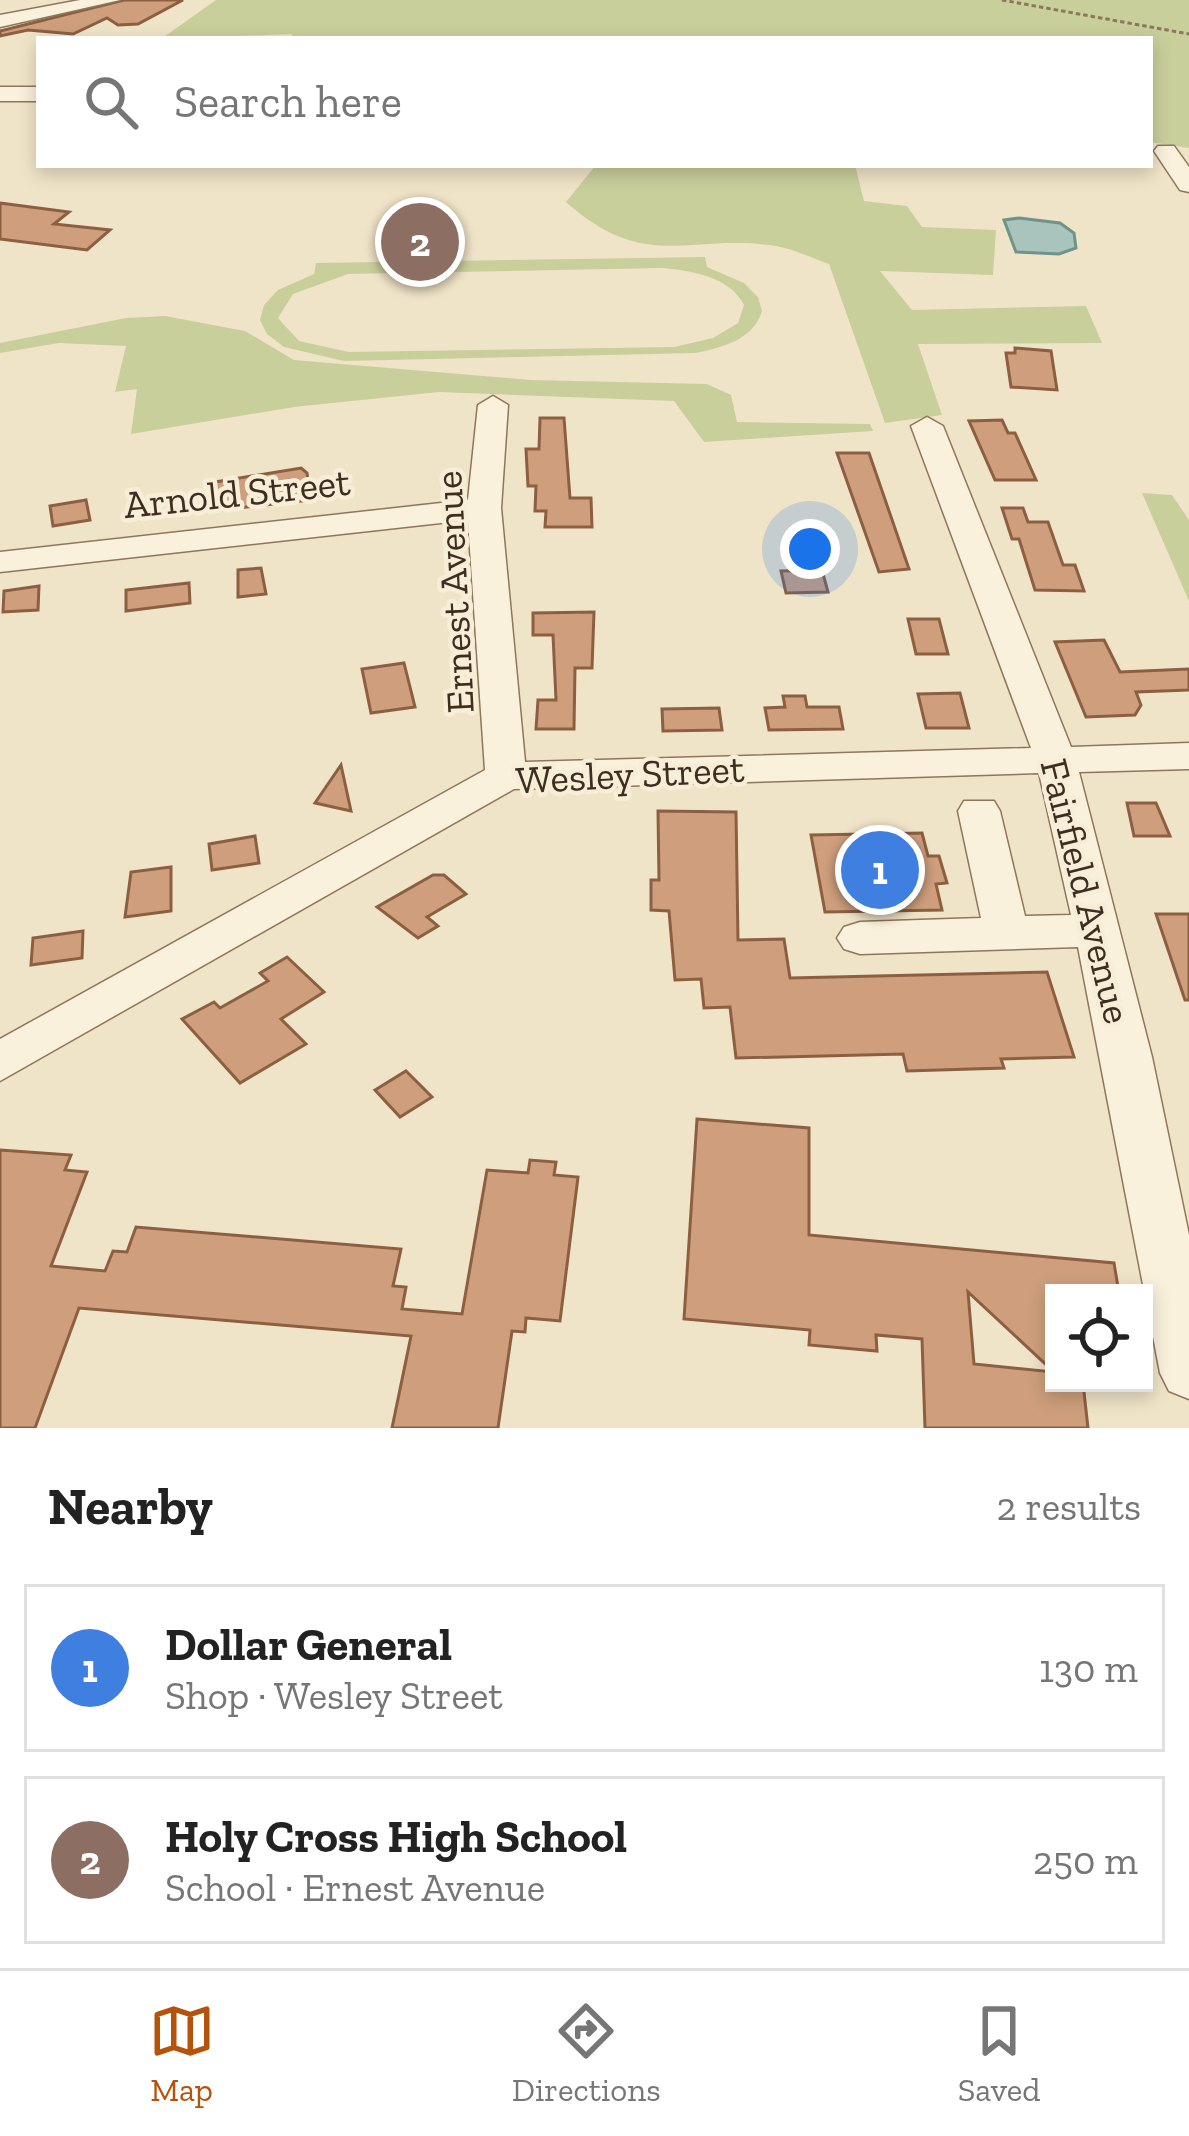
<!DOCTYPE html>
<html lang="en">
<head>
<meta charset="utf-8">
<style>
  :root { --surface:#fff; --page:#f2f2f2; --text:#222; --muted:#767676; --line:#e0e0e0; --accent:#b45309 }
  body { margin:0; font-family:"Zilla Slab",serif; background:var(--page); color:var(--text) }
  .controls { position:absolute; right:36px; bottom:36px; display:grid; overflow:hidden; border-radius:0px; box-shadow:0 6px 18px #0003 }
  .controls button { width:108px; height:108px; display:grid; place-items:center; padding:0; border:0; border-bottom:3px solid var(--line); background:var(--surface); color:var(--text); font:60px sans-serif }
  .you { position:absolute; left:810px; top:549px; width:42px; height:42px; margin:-30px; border:9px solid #fff; border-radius:50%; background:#1a73e8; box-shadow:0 0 0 18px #1a73e833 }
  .badge { display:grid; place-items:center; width:78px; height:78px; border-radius:50%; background:var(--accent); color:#fff; font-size:39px; font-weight:700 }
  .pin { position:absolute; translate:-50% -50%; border:6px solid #fff; box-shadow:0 3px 12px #0006 }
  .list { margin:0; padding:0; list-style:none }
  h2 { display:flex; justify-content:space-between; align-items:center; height:156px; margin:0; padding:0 48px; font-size:51px }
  h2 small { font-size:39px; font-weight:400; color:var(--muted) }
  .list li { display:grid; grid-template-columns:78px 1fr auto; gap:36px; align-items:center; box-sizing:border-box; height:168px; margin:0 24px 24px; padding:0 24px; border:3px solid var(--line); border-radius:0px }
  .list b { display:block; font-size:45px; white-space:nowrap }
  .list p { margin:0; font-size:39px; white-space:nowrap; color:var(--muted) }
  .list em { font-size:39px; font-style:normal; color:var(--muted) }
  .icon { flex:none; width:66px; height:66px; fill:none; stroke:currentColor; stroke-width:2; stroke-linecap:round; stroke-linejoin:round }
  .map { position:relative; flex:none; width:1189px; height:1428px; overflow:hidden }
  .search { position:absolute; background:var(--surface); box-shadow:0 6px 18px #0003; left:36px; right:36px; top:36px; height:132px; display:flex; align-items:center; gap:30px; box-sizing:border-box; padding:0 42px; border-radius:0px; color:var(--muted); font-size:45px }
  .sheet { height:540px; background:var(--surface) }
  nav { display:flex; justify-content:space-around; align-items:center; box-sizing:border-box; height:168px; border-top:3px solid var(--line); background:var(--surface); font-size:33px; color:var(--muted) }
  nav a { display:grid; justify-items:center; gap:6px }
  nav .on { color:var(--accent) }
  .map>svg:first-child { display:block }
  .green { fill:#c9cf9b; fill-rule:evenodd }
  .water { fill:#a9c4bc; stroke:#6f938a; stroke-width:3 }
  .building { fill:#cf9f7d; stroke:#8d5f41; stroke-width:3 }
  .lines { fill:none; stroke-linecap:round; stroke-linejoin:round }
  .minor-casing { stroke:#8d765c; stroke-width:3 }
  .path { stroke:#8d765c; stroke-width:3; stroke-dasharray:4.5 3; stroke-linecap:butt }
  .minor { fill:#faf1dc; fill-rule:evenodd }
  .labels { text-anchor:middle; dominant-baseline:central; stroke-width:9; stroke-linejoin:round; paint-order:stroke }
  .street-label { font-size:39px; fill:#3d2e20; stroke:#f7eed8 }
</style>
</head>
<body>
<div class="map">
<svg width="1189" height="1428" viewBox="0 0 1189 1428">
  <rect width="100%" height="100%" fill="#f0e4c8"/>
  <!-- green -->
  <g class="green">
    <path d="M216,0H1189V148L1150,142V39H291L292,34L161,39Z"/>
    <path d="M596,165H855L864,201L907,206L922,227L996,230L993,275L880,271L912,310L1086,306L1102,343L918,344L942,415L885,423L829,264C812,258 793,249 776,246C688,232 647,274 566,202Z"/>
    <path d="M705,257L707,267L744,283L758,297L762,311C753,340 723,347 696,353L344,361L284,347L267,334L260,320L264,305L278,290L314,274L316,263ZM662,268C692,271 729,276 744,305L738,323L713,338L674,347L349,352L299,341L278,318L293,294L348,274Z"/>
    <path d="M165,316L245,331L294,360L531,380L707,384L731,395L737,422L870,424L873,431L704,442L674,401L439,392L294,407L131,434L137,389L115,392L126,346L59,343L0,353V343L126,318Z"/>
    <path d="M1142,493L1172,495L1189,520V601Z"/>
  </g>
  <!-- water -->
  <path class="water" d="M1019,218L1060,223L1074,233L1076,248L1059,254L1016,252L1004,220Z"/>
  <!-- building -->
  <g class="building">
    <path d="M124,0H183L138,24L118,25L107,18L73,34L28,30L0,36V31Z"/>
    <path d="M0,203L69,212L54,224L110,230L87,250L0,239Z"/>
    <path d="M1015,348L1051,351L1057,390L1011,387L1006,353H1015Z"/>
    <path d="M540,418H564L570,498H591L592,527H545L546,511H535L536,486H528L526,449H539Z"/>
    <path d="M1002,420L1008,433H1015L1036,480H995L969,421Z"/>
    <path d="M837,453H869L909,569L879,572Z"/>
    <path d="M301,468L307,473L311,500L219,510L215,482Z"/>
    <path d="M86,500L90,520L53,526L50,506Z"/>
    <path d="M1002,508H1023L1028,522H1048L1063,565H1075L1084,591L1035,590L1019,539H1012Z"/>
    <path d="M261,568L266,594L238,597V570Z"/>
    <path d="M822,570L828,592L786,593L781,571Z"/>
    <path d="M189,583L190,603L126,611V590Z"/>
    <path d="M39,586L38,610L3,612L4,591Z"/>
    <path d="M594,612L592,668H575L574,729H536L538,700H556L553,635H533V613Z"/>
    <path d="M908,619H939L948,654H916Z"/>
    <path d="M1104,640L1120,672L1189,669V690L1136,692L1141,705L1135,715L1086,717L1055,642Z"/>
    <path d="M404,663L415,707L371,713L362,669Z"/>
    <path d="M960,693L969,728H926L918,694Z"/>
    <path d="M783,696H805L807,707H839L843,729L769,730L765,708L785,707Z"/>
    <path d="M719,708L722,730L663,731L662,709Z"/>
    <path d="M341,765L351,811L315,803Z"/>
    <path d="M1127,803H1156L1170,836H1134Z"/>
    <path d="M658,811L736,812L738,940L784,939L790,978L1047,972L1074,1057L1001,1059L1004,1068L907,1071L903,1054L736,1058L730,1007L704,1008L701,979L675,980L669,911L651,910V880H659Z"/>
    <path d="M922,833L928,856H939L947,883L936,884L942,910L825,912L811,835Z"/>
    <path d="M255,836L259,863L212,870L209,844Z"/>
    <path d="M171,867V911L125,917L131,872Z"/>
    <path d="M433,875H444L466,894L427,917L438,926L418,938L377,907Z"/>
    <path d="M1156,914H1189V1000H1185Z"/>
    <path d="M83,931L82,958L31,965L33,938Z"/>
    <path d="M287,957L324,992L281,1019L306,1044L240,1083L182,1019L214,1002L220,1008L268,981L260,973Z"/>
    <path d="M406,1071L432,1097L400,1117L375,1090Z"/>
    <path d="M697,1119L809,1128V1235L1114,1263L1119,1293H1054V1372L968,1292L974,1364L1054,1372V1383H1083L1088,1428H925L922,1339L876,1335L877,1351L809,1345L810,1330L684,1319Z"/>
    <path d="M0,1150L71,1155L65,1170L87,1172L51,1266L105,1271L113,1251L127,1252L136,1227L401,1249L393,1286L406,1287L402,1309L462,1314L487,1170L528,1173L530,1160L556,1162L554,1175L578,1177L560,1321L526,1318L525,1332L512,1331L498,1428H392L411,1336L79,1308L35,1428H0Z"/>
  </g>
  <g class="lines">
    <defs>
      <g id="minor">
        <path d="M80,0H120L0,27V15Z"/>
        <rect x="0" y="87" width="39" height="14"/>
        <path d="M1158,146H1174L1189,167V192L1180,190L1154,151Z"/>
        <path d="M493,396L508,405L501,508L525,762L1031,748L911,426L927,417L943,426L1071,747L1189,743V769L1079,772L1152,1057L1189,1235V1399L1169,1391L1160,1373L1078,947L860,954L844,949L837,938L844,927L860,922L981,918L958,811L964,801H994L1000,811L1025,916L1071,915L1039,773L514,789L0,1081V1039L485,770L468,520L0,572V552L468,500L478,405Z"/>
      </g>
    </defs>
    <!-- minor casing -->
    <use href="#minor" class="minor-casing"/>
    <!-- path -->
    <path class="path" d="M1002,0L1189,34"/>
    <!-- minor -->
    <use href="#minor" class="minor"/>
  </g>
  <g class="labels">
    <!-- street labels -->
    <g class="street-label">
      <text transform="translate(237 493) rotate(-6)">Arnold Street</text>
      <text transform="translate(454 592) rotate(-93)">Ernest Avenue</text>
      <text transform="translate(630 774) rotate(-3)">Wesley Street</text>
      <text transform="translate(1086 891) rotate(76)">Fairfield Avenue</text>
    </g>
  </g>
</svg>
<div class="controls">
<button><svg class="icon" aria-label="locate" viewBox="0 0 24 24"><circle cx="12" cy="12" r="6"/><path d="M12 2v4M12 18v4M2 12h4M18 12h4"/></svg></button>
</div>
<div class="you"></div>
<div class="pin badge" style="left:880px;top:870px;background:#3f7fe0">1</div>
<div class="pin badge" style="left:420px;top:242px;background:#8d6e63">2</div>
<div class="search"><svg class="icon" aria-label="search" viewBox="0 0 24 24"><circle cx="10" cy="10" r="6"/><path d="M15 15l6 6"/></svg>Search here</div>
</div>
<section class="sheet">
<h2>Nearby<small>2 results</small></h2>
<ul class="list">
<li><span class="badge" style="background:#3f7fe0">1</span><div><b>Dollar General</b><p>Shop · Wesley Street</p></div><em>130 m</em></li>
<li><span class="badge" style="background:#8d6e63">2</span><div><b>Holy Cross High School</b><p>School · Ernest Avenue</p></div><em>250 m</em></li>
</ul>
</section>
<nav>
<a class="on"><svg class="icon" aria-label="map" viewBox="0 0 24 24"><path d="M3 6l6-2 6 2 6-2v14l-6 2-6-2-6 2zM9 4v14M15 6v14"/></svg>Map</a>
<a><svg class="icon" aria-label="directions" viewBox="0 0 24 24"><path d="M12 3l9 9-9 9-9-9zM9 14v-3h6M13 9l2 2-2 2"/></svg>Directions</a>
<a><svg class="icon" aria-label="saved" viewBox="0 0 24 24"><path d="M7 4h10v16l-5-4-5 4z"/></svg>Saved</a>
</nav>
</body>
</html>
